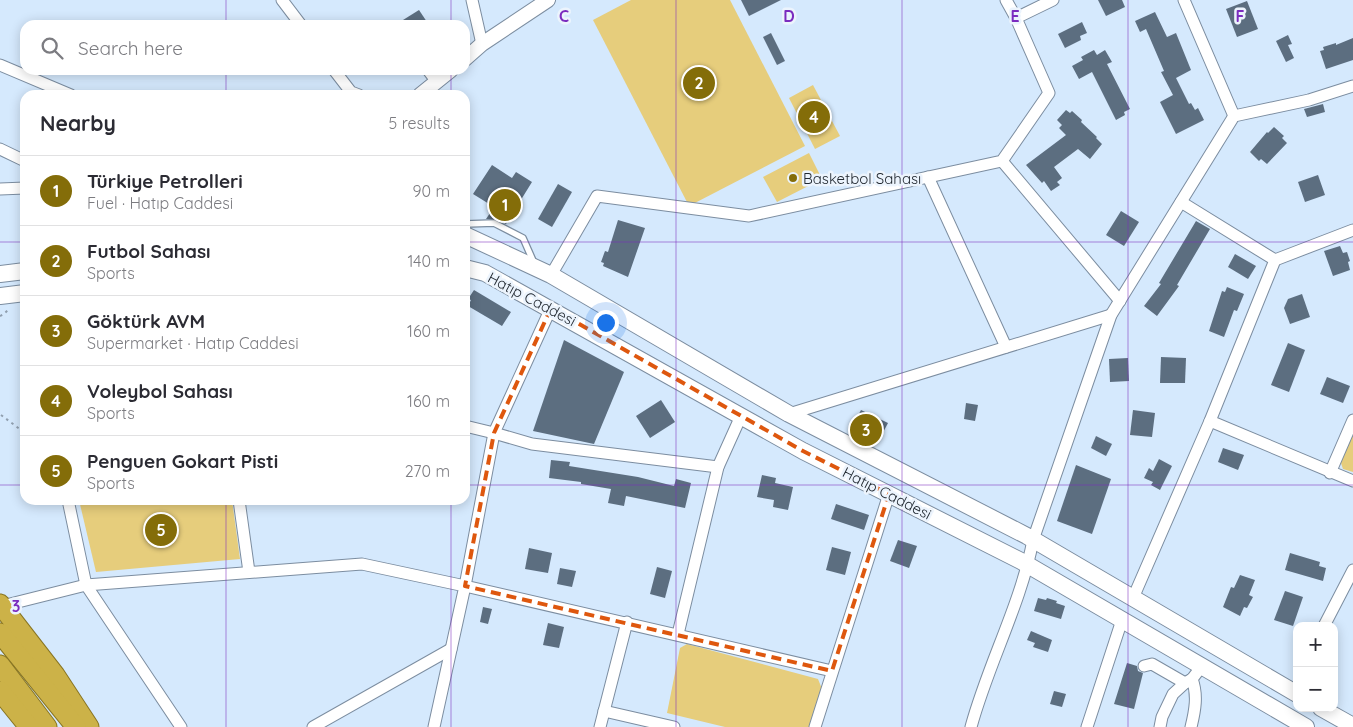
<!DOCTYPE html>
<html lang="en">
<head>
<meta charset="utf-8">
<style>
  :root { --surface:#fff; --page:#f7f7f7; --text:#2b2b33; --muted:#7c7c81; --line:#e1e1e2; --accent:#846d09 }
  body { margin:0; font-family:Quicksand,sans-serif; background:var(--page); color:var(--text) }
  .controls { position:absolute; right:15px; bottom:15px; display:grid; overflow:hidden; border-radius:10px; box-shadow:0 2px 12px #0003 }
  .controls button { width:45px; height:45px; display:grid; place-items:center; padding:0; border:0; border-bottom:1px solid var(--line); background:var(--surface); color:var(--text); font:25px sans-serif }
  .you { position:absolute; left:605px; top:322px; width:18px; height:18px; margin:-12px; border:4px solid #fff; border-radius:50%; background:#1a73e8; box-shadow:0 0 0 8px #1a73e833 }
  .badge { display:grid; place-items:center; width:32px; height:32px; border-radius:50%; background:var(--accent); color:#fff; font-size:16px; font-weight:700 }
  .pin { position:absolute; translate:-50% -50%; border:2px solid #fff; box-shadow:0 1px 5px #0006 }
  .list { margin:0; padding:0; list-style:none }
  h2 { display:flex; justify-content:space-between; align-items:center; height:65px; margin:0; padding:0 20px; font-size:21px }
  h2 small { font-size:16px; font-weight:400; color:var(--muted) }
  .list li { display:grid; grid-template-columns:32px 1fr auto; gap:15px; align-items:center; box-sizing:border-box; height:70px; padding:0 20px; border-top:1px solid var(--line) }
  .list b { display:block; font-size:19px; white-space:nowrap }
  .list p { margin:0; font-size:16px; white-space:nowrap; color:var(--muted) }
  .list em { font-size:16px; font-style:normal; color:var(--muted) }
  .icon { flex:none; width:28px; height:28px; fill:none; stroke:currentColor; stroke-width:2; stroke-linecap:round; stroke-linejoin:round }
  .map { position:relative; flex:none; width:1353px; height:727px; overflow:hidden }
  .search { position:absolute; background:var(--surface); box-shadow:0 2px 12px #0003; left:20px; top:20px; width:450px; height:55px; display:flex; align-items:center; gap:12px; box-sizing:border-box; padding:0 18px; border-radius:15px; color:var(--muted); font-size:19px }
  .panel { position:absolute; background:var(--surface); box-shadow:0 2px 12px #0003; left:20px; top:90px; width:450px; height:415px; border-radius:15px }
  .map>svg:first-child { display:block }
  .green { fill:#e6cd7c }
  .building { fill:#5c6e80 }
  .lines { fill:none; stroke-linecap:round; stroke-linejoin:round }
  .service-casing { stroke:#7c8da0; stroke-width:8 }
  .minor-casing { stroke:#7c8da0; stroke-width:13 }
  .tertiary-casing { stroke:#7c8da0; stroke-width:16 }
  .secondary-casing { stroke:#7c8da0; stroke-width:18 }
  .trunk-casing { stroke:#887523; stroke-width:21 }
  .path { stroke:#909faf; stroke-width:2; stroke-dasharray:2.5 4; stroke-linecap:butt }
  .service { stroke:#fff; stroke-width:5.5 }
  .minor { stroke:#fff; stroke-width:11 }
  .tertiary { stroke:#fff; stroke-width:14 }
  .secondary { stroke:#fff; stroke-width:16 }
  .trunk { stroke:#ccb248; stroke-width:19 }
  .marked { fill:none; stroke:#de570e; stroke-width:4; stroke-dasharray:10 6; stroke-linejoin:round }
  .grid { fill:none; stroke:#7b2cbf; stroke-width:1; stroke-opacity:0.55 }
  .poi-dot { fill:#846d09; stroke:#ecf4fd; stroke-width:2 }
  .labels { text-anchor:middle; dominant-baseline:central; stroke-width:5; stroke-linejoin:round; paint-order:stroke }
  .poi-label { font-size:15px; fill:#222931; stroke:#ecf4fd; text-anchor:start }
  .street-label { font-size:15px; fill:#222931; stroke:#ecf4fd }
  .grid-label { font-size:16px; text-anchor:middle; font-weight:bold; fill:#7b2cbf; stroke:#ecf4fd; stroke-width:5; stroke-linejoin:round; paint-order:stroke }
</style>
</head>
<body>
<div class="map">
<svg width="1353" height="727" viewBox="0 0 1353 727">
  <rect width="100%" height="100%" fill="#d5e9fd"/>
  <!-- green -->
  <g class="green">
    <path d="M631,0H730L805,146L689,206L593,20Z"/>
    <path d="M813,85L840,136L815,149L789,98Z"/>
    <path d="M809,153L822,179L777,202L763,177Z"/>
    <path d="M1353,433V472L1343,469L1340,460Z"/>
    <path d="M79,500H232L240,559L96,572Z"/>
    <path d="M687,644L818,679L822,689L809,727H725L667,713L680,648Z"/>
  </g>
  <!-- building -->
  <g class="building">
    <path d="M741,0H781L749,16Z"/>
    <path d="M1098,0H1122L1125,7L1106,16Z"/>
    <path d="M1247,1L1258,29L1237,37L1226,9Z"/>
    <path d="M419,10L429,25H395Z"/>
    <path d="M1155,12L1167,37L1176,33L1191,70L1176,78L1189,104L1191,103L1195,110L1198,108L1204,120L1176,134L1160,102L1173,95L1161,72L1164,71L1146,29L1140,32L1135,21Z"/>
    <path d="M1082,22L1087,33L1080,36L1081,40L1065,48L1058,34Z"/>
    <path d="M771,33L785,61L777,65L763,37Z"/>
    <path d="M1288,35L1292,44L1288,45L1294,58L1286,62L1276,41Z"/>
    <path d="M1353,38V60L1326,69L1320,51L1324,50L1323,47L1336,43V45Z"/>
    <path d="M1094,50L1097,55L1105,50L1112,62L1107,64L1130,109L1124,112L1125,115L1116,120L1092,72L1079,79L1072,66L1083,60L1081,57Z"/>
    <path d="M1323,104L1325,112L1307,117L1304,109Z"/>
    <path d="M1066,110L1070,113L1072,111L1082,120L1081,122L1097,137L1096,138L1102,144L1090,159L1078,149L1054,167L1062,178L1057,182L1060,185L1051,191L1044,181L1042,183L1026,165L1066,135L1059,128L1062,125L1057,120Z"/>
    <path d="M1274,127L1284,136L1282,138L1287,143L1267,164L1261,159L1259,161L1250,152L1267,132L1268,133Z"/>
    <path d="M492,165L512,178L516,172L532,182L506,224L496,219H486L494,207L473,194Z"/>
    <path d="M1318,175L1325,195L1305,202L1298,182Z"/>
    <path d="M558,184L572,192L552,227L538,219Z"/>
    <path d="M1121,211L1139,222L1124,246L1106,235Z"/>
    <path d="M618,220L645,228L628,277L603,266L604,263L601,262L605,251L608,252Z"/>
    <path d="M1196,221L1210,229L1177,285L1179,286L1157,316L1144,306L1161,284L1159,283Z"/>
    <path d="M1340,246L1343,253L1347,252L1350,261L1348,262L1350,270L1333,276L1324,251Z"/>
    <path d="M1235,254L1256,266L1248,279L1228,267Z"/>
    <path d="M1227,287L1244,294L1237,311L1234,310L1224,337L1209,331L1222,291L1225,292Z"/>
    <path d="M474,290L511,312L502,326L468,306L471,300L468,299Z"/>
    <path d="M1302,294L1310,317L1290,324L1284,308L1288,299Z"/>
    <path d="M564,340L624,372L594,444L533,431Z"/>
    <path d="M1288,343L1305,350L1289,392L1271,385Z"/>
    <path d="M1161,357L1186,358L1185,383H1160Z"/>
    <path d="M1128,358L1129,381L1110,382L1109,359Z"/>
    <path d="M1327,377L1350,386L1343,403L1320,394Z"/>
    <path d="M661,400L675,422L650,438L636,416Z"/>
    <path d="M966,403L978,405L975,421L964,419Z"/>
    <path d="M861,410L888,423L879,440L852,427Z"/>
    <path d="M1133,410L1155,413L1152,437L1130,435Z"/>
    <path d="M1096,436L1112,444L1106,456L1091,448Z"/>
    <path d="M1223,448L1244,455L1238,470L1218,462Z"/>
    <path d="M1159,459L1172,466L1160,490L1151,485L1153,482L1144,478L1149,468L1153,471Z"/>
    <path d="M551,460L570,462L569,466L638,477L674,486L676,479L691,483L685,508L626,496L624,506L608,503L611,489L581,484V482L549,478Z"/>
    <path d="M1076,465L1111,479L1092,534L1057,521Z"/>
    <path d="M762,475L776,478L775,483L793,487L788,510L773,507L774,500L757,497Z"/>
    <path d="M836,504L869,515L864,530L831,519Z"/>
    <path d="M898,540L917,546L909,568L890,561Z"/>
    <path d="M832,547L851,552L845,575L826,570Z"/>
    <path d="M529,548L552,553L548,573L525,569Z"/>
    <path d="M1290,553L1320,562L1319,566L1326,568L1323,581L1285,570Z"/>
    <path d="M657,567L672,571L665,598L650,594Z"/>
    <path d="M560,568L576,571L572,587L557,584Z"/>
    <path d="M1240,575L1255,580L1249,595L1253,597L1247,608L1244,607L1240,616L1223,607L1231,587L1234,588Z"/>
    <path d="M1285,591L1303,597L1293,626L1274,620Z"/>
    <path d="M1038,598L1046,600L1047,598L1057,601L1056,603L1065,606L1061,619L1034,611Z"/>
    <path d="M483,607L492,609L488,624L480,622Z"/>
    <path d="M548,623L564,627L559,648L543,645Z"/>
    <path d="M1031,631L1052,640L1048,652L1033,647L1035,643L1027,640Z"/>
    <path d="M1127,663L1137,666L1138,671L1143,673L1134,709L1114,704Z"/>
    <path d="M1054,691L1066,694L1062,707L1050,704Z"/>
  </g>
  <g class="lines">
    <defs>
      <path id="service" d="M465,224L494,223L523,238L534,263"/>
      <g id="minor">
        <path d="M282,0L301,25"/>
        <path d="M472,0L482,44"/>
        <path d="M1184,0L1234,116"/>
        <path d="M1016,18L1053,0"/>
        <path d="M0,65L71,95"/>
        <path d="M334,70L351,92L359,95"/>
        <path d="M428,70L437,82"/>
        <path d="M0,149L25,161"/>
        <path d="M1002,161L1120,301"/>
        <path d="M928,177L1006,347"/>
        <path d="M0,189L25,188"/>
        <path d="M1181,202L1275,260"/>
        <path d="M551,275L597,196L749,216L1002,161L1049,93L1016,18L1006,0"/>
        <path d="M551,308L494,433L465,586L832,671"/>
        <path d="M789,414L1111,315"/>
        <path d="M1210,421L1353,481"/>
        <path d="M465,426L494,433L532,444L718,467"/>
        <path d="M1330,473L1353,420"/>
        <path d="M68,500L86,585L181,727"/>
        <path d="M239,500L249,572"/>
        <path d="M1133,598L1210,421L1275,260L1353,230"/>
        <path d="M2,606L86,585L362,564L465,586L434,727"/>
        <path d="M1324,626L1353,570"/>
        <path d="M678,634L718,467L741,416"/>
        <path d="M1144,666L1152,664L1185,683"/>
        <path d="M604,711L674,727"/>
        <path d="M313,727L451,649"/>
        <path d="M600,727L627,622"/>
        <path d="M815,727L889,494"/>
        <path d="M971,727C988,664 1021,604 1033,540L1111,315L1234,116L1309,100L1353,86"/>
        <path d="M1087,727L1122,620"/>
        <path d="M1160,727L1162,717L1173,694L1185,683L1192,679L1202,666"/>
        <path d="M1191,727C1195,711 1198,695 1192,679"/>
      </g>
      <g id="tertiary">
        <path d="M465,59L482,44L548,0"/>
        <path d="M420,95L451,70"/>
      </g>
      <g id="secondary">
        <path d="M465,235L551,275L789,414L1027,536L1297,694"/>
        <path d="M465,268L485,273L803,451L1021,561L1306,727"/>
        <path d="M0,274L25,271"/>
        <path d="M0,296L25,293"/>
        <path d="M1321,708L1353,726"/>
      </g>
      <g id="trunk">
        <path d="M0,604L55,675L89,727"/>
        <path d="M0,633L76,727"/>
        <path d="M0,665L47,727"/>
        <path d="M0,691L29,727"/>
      </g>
    </defs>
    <!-- service casing -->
    <use href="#service" class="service-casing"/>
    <!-- minor casing -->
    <use href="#minor" class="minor-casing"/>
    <!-- tertiary casing -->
    <use href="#tertiary" class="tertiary-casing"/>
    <!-- secondary casing -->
    <use href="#secondary" class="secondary-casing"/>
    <!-- trunk casing -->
    <use href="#trunk" class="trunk-casing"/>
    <!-- path -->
    <g class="path">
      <path d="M0,316L4,314L9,309"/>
      <path d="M1,415L25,433"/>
    </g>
    <!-- service -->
    <use href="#service" class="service"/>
    <!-- minor -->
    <use href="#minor" class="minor"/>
    <!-- tertiary -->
    <use href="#tertiary" class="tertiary"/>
    <!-- secondary -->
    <use href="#secondary" class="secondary"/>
    <!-- trunk -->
    <use href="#trunk" class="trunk"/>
  </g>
  <!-- marked area -->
  <path class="marked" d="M551,308L803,451L889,494L832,671L465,586L494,433Z"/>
  <!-- grid -->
  <path class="grid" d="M226,0V25M451,0V25M676,0V727M902,0V727M1128,0V727M226,70V95M451,70V95M0,242H25M465,242H1353M0,485H25M465,485H1353M226,500V727M451,500V727"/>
  <!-- markers -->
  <circle class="poi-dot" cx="793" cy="178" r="5"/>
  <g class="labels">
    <!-- poi labels -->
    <g class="poi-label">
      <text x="803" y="178">Basketbol Sahası</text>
    </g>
    <!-- street labels -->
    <g class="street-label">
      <text transform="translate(532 299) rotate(28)">Hatıp Caddesi</text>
      <text transform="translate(887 493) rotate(27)">Hatıp Caddesi</text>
    </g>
  </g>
  <g class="grid-label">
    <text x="564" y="22">C</text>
    <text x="789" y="22">D</text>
    <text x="1015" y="22">E</text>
    <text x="1240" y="22">F</text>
    <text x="16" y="612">3</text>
  </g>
</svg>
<div class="controls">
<button>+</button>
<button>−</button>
</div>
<div class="you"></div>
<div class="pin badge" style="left:505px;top:205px">1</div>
<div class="pin badge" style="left:699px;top:83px">2</div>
<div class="pin badge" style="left:866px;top:430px">3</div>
<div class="pin badge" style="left:814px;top:117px">4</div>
<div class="pin badge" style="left:161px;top:530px">5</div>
<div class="search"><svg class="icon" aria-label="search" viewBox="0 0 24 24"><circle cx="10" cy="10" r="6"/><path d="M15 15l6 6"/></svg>Search here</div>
<section class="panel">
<h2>Nearby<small>5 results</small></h2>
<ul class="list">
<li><span class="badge">1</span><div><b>Türkiye Petrolleri</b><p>Fuel · Hatıp Caddesi</p></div><em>90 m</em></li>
<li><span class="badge">2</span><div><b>Futbol Sahası</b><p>Sports</p></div><em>140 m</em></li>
<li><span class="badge">3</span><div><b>Göktürk AVM</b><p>Supermarket · Hatıp Caddesi</p></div><em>160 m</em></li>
<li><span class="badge">4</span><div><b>Voleybol Sahası</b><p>Sports</p></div><em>160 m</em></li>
<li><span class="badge">5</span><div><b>Penguen Gokart Pisti</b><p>Sports</p></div><em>270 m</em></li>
</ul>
</section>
</div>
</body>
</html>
